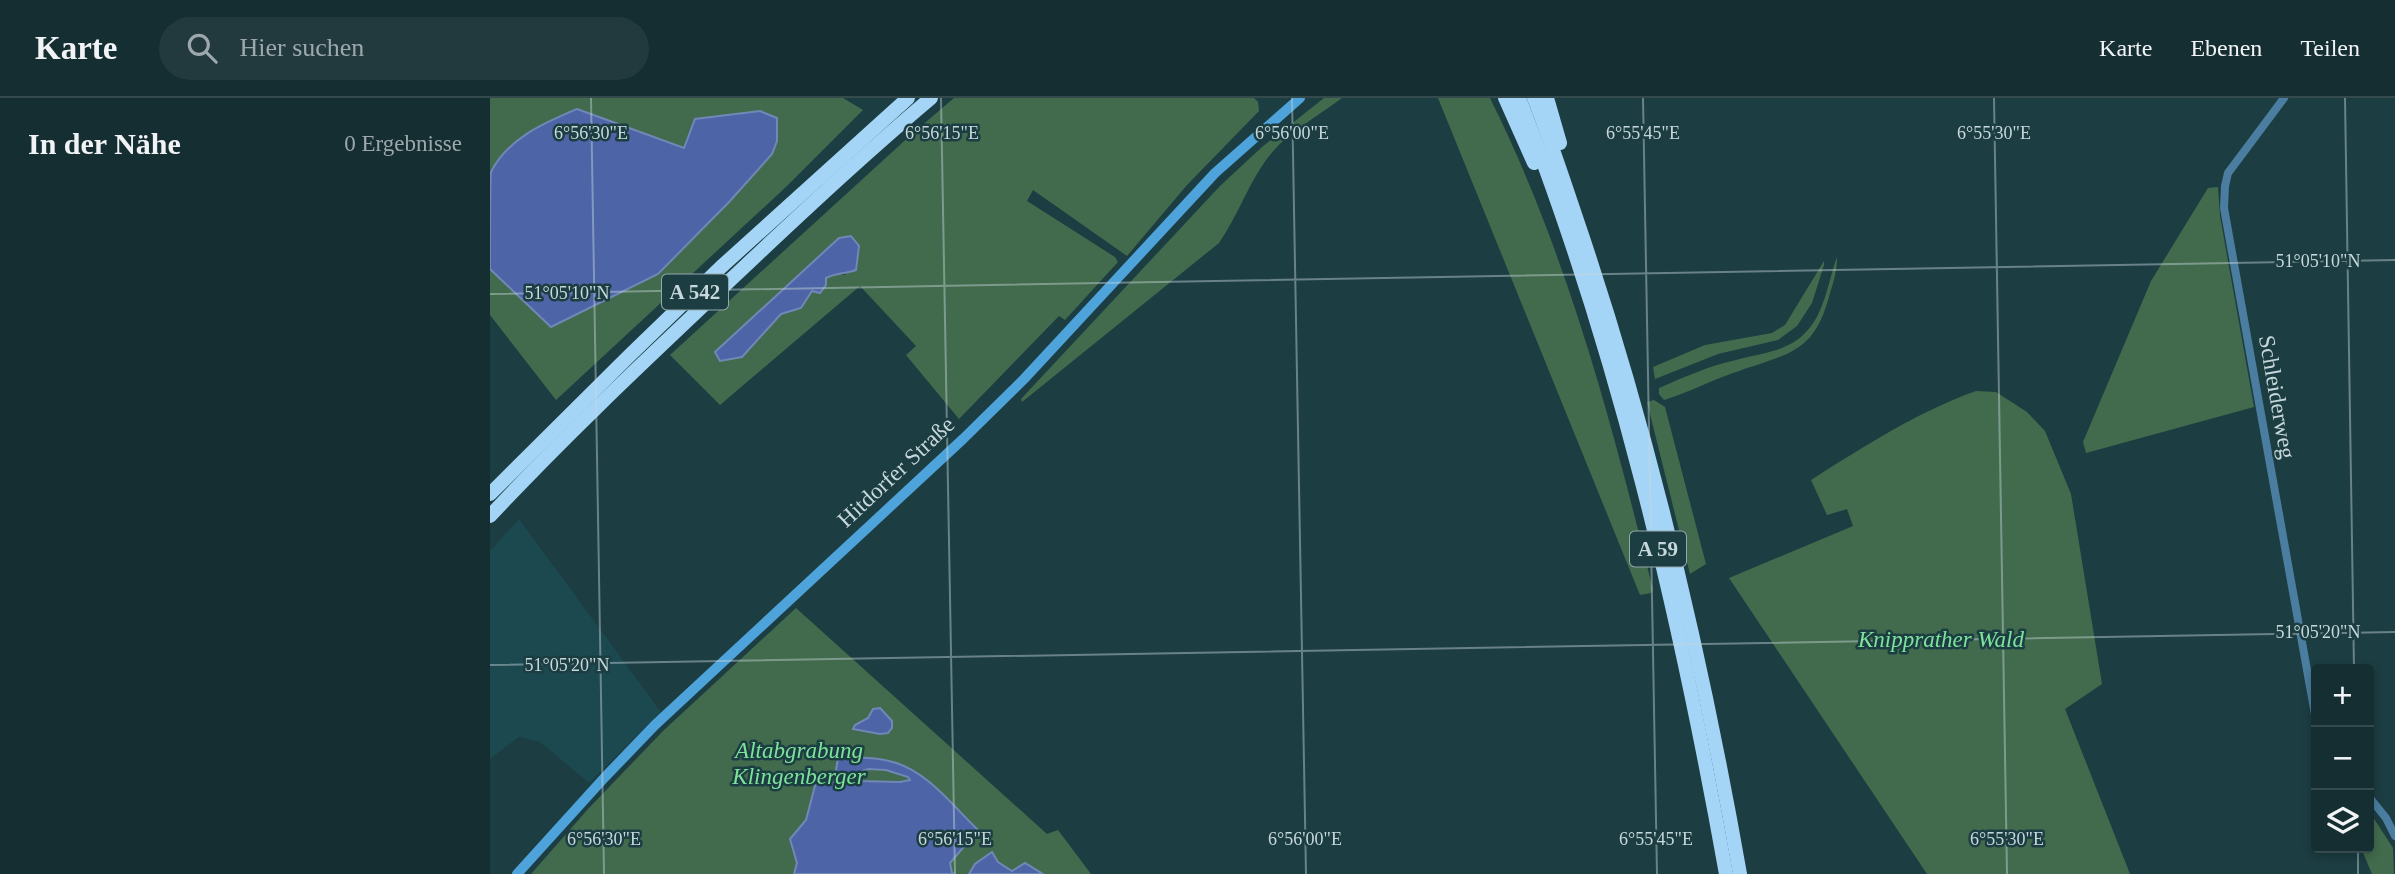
<!DOCTYPE html>
<html lang="de">
<head>
<meta charset="utf-8">
<style>
  :root { --surface:#152e32; --page:#223a3e; --text:#f1f3f6; --muted:#9da8ac; --line:#344a4d }
  body { margin:0; font-family:"Times New Roman",serif; background:var(--page); color:var(--text) }
  .controls { position:absolute; right:21px; bottom:21px; display:grid; overflow:hidden; border-radius:7px; box-shadow:0 4px 10px #0003 }
  .controls button { width:63px; height:63px; display:grid; place-items:center; padding:0; border:0; border-bottom:2px solid var(--line); background:var(--surface); color:var(--text); font:35px sans-serif }
  .list { margin:0; padding:0; list-style:none }
  h2 { display:flex; justify-content:space-between; align-items:center; height:91px; margin:0; padding:0 28px; font-size:30px }
  h2 small { font-size:23px; font-weight:400; color:var(--muted) }
  .icon { flex:none; width:38px; height:38px; fill:none; stroke:currentColor; stroke-width:2; stroke-linecap:round; stroke-linejoin:round }
  .map { position:relative; flex:none; width:1905px; height:776px; overflow:hidden }
  header { display:flex; align-items:center; gap:42px; box-sizing:border-box; height:98px; padding:0 35px; background:var(--surface); border-bottom:2px solid var(--line) }
  header strong { font-size:33px }
  nav { display:flex; gap:38px; margin-inline-start:auto; font-size:24px }
  .search { width:490px; height:63px; background:var(--page); display:flex; align-items:center; gap:18px; box-sizing:border-box; padding:0 24px; border-radius:38px; color:var(--muted); font-size:26px }
  main { display:flex }
  aside { flex:1; background:var(--surface) }
  .map>svg:first-child { display:block }
  .built { fill:#1c484f }
  .green { fill:#426b4d; fill-rule:evenodd }
  .water { fill:#4d64a7; stroke:#7187b7; stroke-width:2; fill-rule:evenodd }
  .lines { fill:none; stroke-linecap:round; stroke-linejoin:round }
  .street { stroke:#4a7d9f; stroke-width:8 }
  .secondary { stroke:#4da3da; stroke-width:10 }
  .highway { stroke:#a5d5f6; stroke-width:14 }
  .ticks { fill:none; stroke:#c6d8db; stroke-width:2; stroke-opacity:0.45 }
  .labels { text-anchor:middle; dominant-baseline:central; stroke-width:5; stroke-linejoin:round; paint-order:stroke }
  .shield { fill:#1c3d42; stroke:#93aaad; stroke-width:2 }
  .shield-label { font-size:21px; font-weight:bold; fill:#c6d8db }
  .street-label { font-size:23px; fill:#c6d8db; stroke:#1c3d42 }
  .park-label { font-size:23px; font-style:italic; fill:#7de39a; stroke:#1c3d42 }
  .ticks-label { font-size:18px; text-anchor:middle; fill:#c6d8db; stroke:#1c3d42; stroke-width:5; stroke-linejoin:round; paint-order:stroke }
</style>
</head>
<body>
<header>
<strong>Karte</strong>
<div class="search"><svg class="icon" aria-label="search" viewBox="0 0 24 24"><circle cx="10" cy="10" r="6"/><path d="M15 15l6 6"/></svg>Hier suchen</div>
<nav><a>Karte</a><a>Ebenen</a><a>Teilen</a></nav>
</header>
<main>
<aside>
<h2>In der Nähe<small>0 Ergebnisse</small></h2>
<ul class="list">
</ul>
</aside>
<div class="map">
<svg width="1905" height="776" viewBox="0 0 1905 776">
  <rect width="100%" height="100%" fill="#1c3d42"/>
  <!-- built -->
  <path class="built" d="M29,421L171,614L99,685L50,644L29,639L0,661V453Z"/>
  <!-- green -->
  <g class="green">
    <path d="M0,0H353L373,12L297,88L66,302L0,217V171L61,228L168,176L240,103L282,56L194,50L86,11L15,55L0,76Z"/>
    <path d="M464,0H764L768,4L769,13L697,87L637,158L543,92L537,103L625,159L628,164L575,222L569,218L469,321L416,257L426,248L370,188L230,307L180,257L423,35ZM369,149L355,177L345,175L336,180V187L322,193L311,210L291,216Z"/>
    <path d="M834,0H852C832,15 802,33 786,50C761,77 750,115 729,145L532,304L531,301L730,88L772,49Z"/>
    <path d="M948,0H1000C1077,155 1122,325 1163,492L1161,495L1150,497Z"/>
    <path d="M1728,89L1730,118L1764,309L1596,355L1593,344L1661,183L1718,90Z"/>
    <path d="M1347,159C1347,172 1344,183 1340,195C1325,254 1301,255 1249,273C1224,281 1200,294 1174,302L1169,296V290C1194,279 1219,268 1246,262C1270,255 1298,254 1316,234C1335,215 1338,183 1347,159Z"/>
    <path d="M1334,163V167L1322,205L1307,228L1288,242L1228,256L1165,281L1163,269L1215,247L1282,235L1295,227Z"/>
    <path d="M1486,293L1506,294L1537,314L1555,333L1581,396L1612,586L1575,611L1640,776H1437L1239,480L1363,428L1357,411L1337,417L1321,382C1373,349 1427,314 1486,293Z"/>
    <path d="M1164,302L1175,309L1216,466L1200,476L1157,304Z"/>
    <path d="M306,510L557,736L568,732L601,776H41L98,711L173,633Z"/>
    <path d="M1879,713L1903,750L1904,776H1882L1871,750H1879Z"/>
  </g>
  <!-- water -->
  <g class="water">
    <path d="M87,11L194,50L205,21L270,13L287,20V43L282,56L240,103L168,176L61,229L0,171C0,155 0,83 1,74C18,40 54,25 87,11Z"/>
    <path d="M361,138L369,148L366,172C355,176 346,175 336,180V187L330,195L322,193L311,210L291,216L252,259L230,263L225,254L349,140Z"/>
    <path d="M390,610L402,623V630L398,635L390,636L363,631L365,627L378,620L383,611Z"/>
    <path d="M348,660C366,659 385,659 403,664C437,673 463,708 488,732L460,765L462,775L465,776H304L307,765L300,741L316,722L326,684H344ZM378,671L396,672L418,679L420,682L410,684L370,683L366,680L365,676Z"/>
    <path d="M502,754L508,764L522,773L535,765L553,776H479L485,766Z"/>
  </g>
  <g class="lines">
    <!-- street -->
    <g class="street">
      <path d="M1794,0L1738,75L1735,88L1734,110L1826,622"/>
      <path d="M1879,699L1896,720L1905,738"/>
    </g>
    <!-- secondary -->
    <path class="secondary" d="M27,776L115,679L165,627L473,341L534,281L725,75L810,0"/>
    <!-- highway -->
    <g class="highway">
      <path d="M1015,0L1044,65"/>
      <path d="M1029,0C1127,250 1189,513 1236,776"/>
      <path d="M1044,0C1062,46 1077,93 1093,140C1162,347 1212,560 1250,776"/>
      <path d="M1057,0L1070,45"/>
      <path d="M0,396L141,256L231,169L418,0"/>
      <path d="M0,418C69,344 143,274 216,205C290,135 364,65 441,0"/>
    </g>
  </g>
  <!-- ticks -->
  <path class="ticks" d="M101,0L114,776M451,0L465,776M802,0L816,776M1153,0L1167,776M1504,0L1517,776M1855,0L1864,571M0,196L1905,162M0,567L1905,534M1868,750V776"/>
  <g class="labels">
    <!-- shield labels -->
    <g class="shield">
      <rect x="172" y="176.5" width="66" height="35" rx="5"/>
      <rect x="1140" y="433.5" width="56" height="35" rx="5"/>
    </g>
    <g class="shield-label">
      <text x="205" y="194">A 542</text>
      <text x="1168" y="451">A 59</text>
    </g>
    <!-- street labels -->
    <g class="street-label">
      <text transform="translate(1787 299) rotate(80)">Schleiderweg</text>
      <text transform="translate(406 374) rotate(-43)">Hitdorfer Straße</text>
    </g>
    <!-- park labels -->
    <g class="park-label">
      <text x="1451" y="541">Knipprather Wald</text>
      <text x="309" y="652">Altabgrabung<tspan x="309" dy="26">Klingenberger</tspan></text>
    </g>
  </g>
  <g class="ticks-label">
    <text x="101" y="41">6°56'30"E</text>
    <text x="452" y="41">6°56'15"E</text>
    <text x="802" y="41">6°56'00"E</text>
    <text x="1153" y="41">6°55'45"E</text>
    <text x="1504" y="41">6°55'30"E</text>
    <text x="1828" y="169">51°05'10"N</text>
    <text x="77" y="201">51°05'10"N</text>
    <text x="1828" y="540">51°05'20"N</text>
    <text x="77" y="573">51°05'20"N</text>
    <text x="114" y="747">6°56'30"E</text>
    <text x="465" y="747">6°56'15"E</text>
    <text x="815" y="747">6°56'00"E</text>
    <text x="1166" y="747">6°55'45"E</text>
    <text x="1517" y="747">6°55'30"E</text>
  </g>
</svg>
<div class="controls">
<button>+</button>
<button>−</button>
<button><svg class="icon" aria-label="layers" viewBox="0 0 24 24"><path d="M12 4l9 5-9 5-9-5zM3 14l9 5 9-5"/></svg></button>
</div>
</div>
</main>
</body>
</html>
